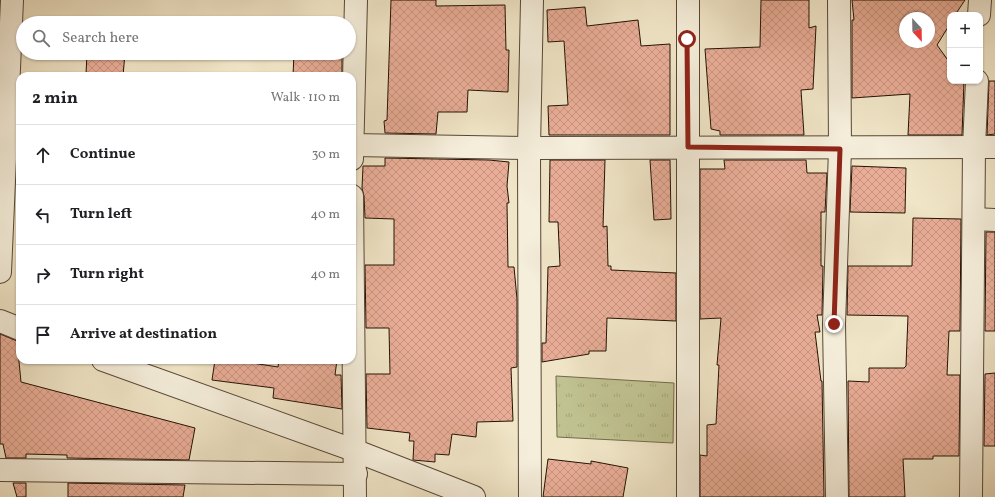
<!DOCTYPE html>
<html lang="en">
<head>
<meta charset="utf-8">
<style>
  :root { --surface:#fff; --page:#f6f6f6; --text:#202124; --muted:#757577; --line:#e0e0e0 }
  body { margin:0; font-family:Vollkorn,serif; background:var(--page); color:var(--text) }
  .controls { position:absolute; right:12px; top:12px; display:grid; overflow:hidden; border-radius:8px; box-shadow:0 1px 3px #0004 }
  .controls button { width:36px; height:36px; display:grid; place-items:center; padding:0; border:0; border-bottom:1px solid var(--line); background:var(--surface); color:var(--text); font:20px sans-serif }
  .compass { position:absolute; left:899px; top:12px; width:36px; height:36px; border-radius:50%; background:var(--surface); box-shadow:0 1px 3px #0004; rotate:158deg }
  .stop { position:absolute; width:12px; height:12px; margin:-9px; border:3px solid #8f2418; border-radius:50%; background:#fff }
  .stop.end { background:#8f2418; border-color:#fff; box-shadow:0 1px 4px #0008 }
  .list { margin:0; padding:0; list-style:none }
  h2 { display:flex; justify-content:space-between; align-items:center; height:52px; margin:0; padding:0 16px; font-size:17px }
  h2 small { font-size:13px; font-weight:400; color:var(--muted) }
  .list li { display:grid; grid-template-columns:26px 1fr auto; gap:12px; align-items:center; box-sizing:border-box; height:60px; padding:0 16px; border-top:1px solid var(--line) }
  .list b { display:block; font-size:15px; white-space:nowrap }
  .list em { font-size:13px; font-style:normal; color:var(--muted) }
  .icon { flex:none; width:22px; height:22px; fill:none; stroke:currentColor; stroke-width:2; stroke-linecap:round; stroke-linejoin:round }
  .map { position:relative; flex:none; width:995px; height:497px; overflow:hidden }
  .search { position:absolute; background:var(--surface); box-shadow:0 1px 3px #0004; left:16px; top:16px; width:340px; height:44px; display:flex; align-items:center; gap:10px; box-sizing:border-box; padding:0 14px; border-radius:22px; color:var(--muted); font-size:15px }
  .panel { position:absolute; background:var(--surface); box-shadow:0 1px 3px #0004; left:16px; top:72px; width:340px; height:292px; border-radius:12px }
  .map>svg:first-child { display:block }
  .grass { fill:url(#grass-tufts); stroke:#726a4a }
  .building { fill:url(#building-cross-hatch); stroke:#241204; fill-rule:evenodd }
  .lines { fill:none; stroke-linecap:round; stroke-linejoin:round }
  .minor-casing { stroke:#574735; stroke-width:24 }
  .minor { stroke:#f5eedb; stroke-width:22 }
  .route { stroke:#8f2418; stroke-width:5 }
</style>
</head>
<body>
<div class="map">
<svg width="995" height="497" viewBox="0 0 995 497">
  <defs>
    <pattern id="grass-tufts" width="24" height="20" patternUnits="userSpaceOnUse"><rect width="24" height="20" fill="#c0c291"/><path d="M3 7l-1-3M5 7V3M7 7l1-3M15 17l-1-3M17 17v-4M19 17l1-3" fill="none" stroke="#a5a67b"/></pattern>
    <pattern id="building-cross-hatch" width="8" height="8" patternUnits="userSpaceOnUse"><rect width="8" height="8" fill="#e9ad97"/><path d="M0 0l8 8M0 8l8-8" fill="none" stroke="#c89480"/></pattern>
  </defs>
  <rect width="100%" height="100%" fill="#f0e5c7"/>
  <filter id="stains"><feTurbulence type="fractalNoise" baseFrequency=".005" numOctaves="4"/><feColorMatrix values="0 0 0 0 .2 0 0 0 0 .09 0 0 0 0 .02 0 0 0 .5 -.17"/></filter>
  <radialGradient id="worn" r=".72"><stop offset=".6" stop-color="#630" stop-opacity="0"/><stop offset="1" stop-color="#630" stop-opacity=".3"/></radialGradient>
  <!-- grass -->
  <path class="grass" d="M556,376L674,383L673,443L557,437Z"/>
  <!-- building -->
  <g class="building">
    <path d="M391,0H436V6L505,5L506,50H509L508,92L468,90L467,112H438L436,134L385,133L384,121L387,120Z"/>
    <path d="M761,0H809V28L816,26L813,89L801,90L804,135H720V131L711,129L705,49L760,47Z"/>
    <path d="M852,0H965L955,15H950V24L937,45L950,63V81H964L962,135H908L910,94L852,98V20H854ZM905,18H929V42H905Z"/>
    <path d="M585,7L587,26L638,20L641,46L670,44V135H549L548,106L568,105L564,41L548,42L547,10Z"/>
    <path d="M87,53H125L123,76L86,74Z"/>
    <path d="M294,53H342V76H293Z"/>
    <path d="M989,81H995V134L987,135Z"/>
    <path d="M385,158L489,160L509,162L507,186L509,203H507L508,267H514L517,299V367L511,368L513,421L477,422L476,437L452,434L449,455L435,454V462L413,460L414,441H409L410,433L367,428L366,374H390L389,328H366L365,265H394V219L365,218L364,196L362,188L363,166H385Z"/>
    <path d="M550,160H605L603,227L607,226L608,266H611V270L676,273V321L607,318L606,351H589V354L542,362V343H546L548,267L560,266L558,222H549Z"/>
    <path d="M650,160H670L671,219L654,220Z"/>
    <path d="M724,160H806L807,173H827L825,212H821V266H823L822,315H817L820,332H815L821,381H822L824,497H700V455L707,456V425L716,424L719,365H717L721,318L700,319V169H725Z"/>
    <path d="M852,166L906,168L905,213L850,212Z"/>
    <path d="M913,218L961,219L960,331H949L947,375H960L959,456H933V459H903L905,497H849L848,381L869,382V368H904L906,366L908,316L847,315L848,266H912Z"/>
    <path d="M986,232H995V331H985Z"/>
    <path d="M0,334L17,341L21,382L195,428L189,460L67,458V455L26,454V458H6L3,444H0Z"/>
    <path d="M215,360H233L278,367L279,360H337L335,375H341L342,409L273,398L274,388L212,380Z"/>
    <path d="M995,373V446H984L985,374Z"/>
    <path d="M548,459L591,464V461L628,468L623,497H543Z"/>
    <path d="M13,483H26V497H17Z"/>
    <path d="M68,483L185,485L183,497H68Z"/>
  </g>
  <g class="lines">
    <defs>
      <g id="minor">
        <path d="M688,0V497"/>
        <path d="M979,15L980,0"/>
        <path d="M353,145L529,148L995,147"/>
        <path d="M352,159L356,0"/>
        <path d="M352,196L355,497"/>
        <path d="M974,219L995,220"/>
        <path d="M0,272L12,0"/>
        <path d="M0,321L20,329"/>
        <path d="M103,360L356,451L474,497"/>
        <path d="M0,470L356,474"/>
        <path d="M530,497L529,148L532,0"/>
        <path d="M837,497L834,324L840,149L839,0"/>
        <path d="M971,497L974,147L977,81"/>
      </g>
    </defs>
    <!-- minor casing -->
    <use href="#minor" class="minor-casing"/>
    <!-- minor -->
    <use href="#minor" class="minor"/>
  </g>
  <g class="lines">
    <!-- route -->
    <path class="route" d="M687,39L688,147L840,149L834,324"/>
  </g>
  <rect width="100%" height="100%" filter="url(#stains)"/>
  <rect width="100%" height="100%" fill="url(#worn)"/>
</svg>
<div class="controls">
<button>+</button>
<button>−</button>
</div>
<svg class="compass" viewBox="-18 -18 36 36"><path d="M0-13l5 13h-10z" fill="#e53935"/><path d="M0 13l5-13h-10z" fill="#757577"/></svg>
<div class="stop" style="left:687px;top:39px"></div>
<div class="stop end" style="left:834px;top:324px"></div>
<div class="search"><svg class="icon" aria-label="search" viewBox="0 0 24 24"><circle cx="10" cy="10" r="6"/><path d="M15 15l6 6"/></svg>Search here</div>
<section class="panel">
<h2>2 min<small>Walk · 110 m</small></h2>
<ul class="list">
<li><svg class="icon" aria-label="ahead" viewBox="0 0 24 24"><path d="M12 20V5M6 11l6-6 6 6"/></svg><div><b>Continue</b></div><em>30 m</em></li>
<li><svg class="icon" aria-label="left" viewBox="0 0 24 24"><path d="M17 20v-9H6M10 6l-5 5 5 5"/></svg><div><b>Turn left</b></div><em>40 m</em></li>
<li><svg class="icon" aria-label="right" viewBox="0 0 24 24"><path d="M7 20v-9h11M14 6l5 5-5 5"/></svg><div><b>Turn right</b></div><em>40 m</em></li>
<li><svg class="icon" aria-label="arrive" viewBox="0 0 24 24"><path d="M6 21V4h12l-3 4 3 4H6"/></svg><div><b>Arrive at destination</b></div></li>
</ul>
</section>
</div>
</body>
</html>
